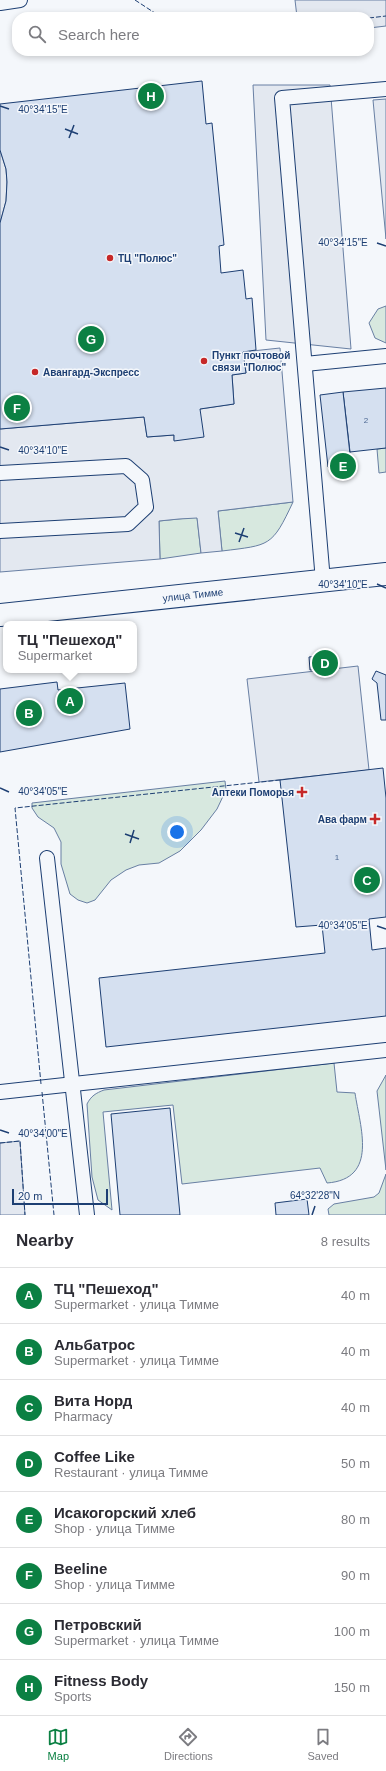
<!DOCTYPE html>
<html lang="en">
<head>
<meta charset="utf-8">
<style>
  :root { --surface:#fff; --page:#f7f7f7; --text:#2b2b33; --muted:#7c7c81; --line:#e1e1e2; --accent:#0b8043 }
  body { margin:0; font-family:Helvetica,sans-serif; background:var(--page); color:var(--text) }
  .scale { position:absolute; left:12px; bottom:10px; width:96px; box-sizing:border-box; padding-left:4px; border:2px solid #1d3f73; border-top:0; font-size:11px; line-height:14px; white-space:nowrap; color:#1d3f73; -webkit-text-stroke:3px #f4f7fb; paint-order:stroke }
  .you { position:absolute; left:177px; top:832px; width:14px; height:14px; margin:-10px; border:3px solid #fff; border-radius:50%; background:#1a73e8; box-shadow:0 0 0 6px #1a73e833 }
  .badge { display:grid; place-items:center; width:26px; height:26px; border-radius:50%; background:var(--accent); color:#fff; font-size:13px; font-weight:700 }
  .pin { position:absolute; translate:-50% -50%; border:2px solid #fff; box-shadow:0 1px 4px #0006 }
  .popup { position:absolute; left:3px; top:621px; width:134px; height:52px; box-sizing:border-box; display:grid; place-content:center; border-radius:8px; background:var(--surface); filter:drop-shadow(0 1px 3px #0005); font-size:13px; white-space:nowrap; color:var(--muted) }
  .popup b { font-size:15px; color:var(--text) }
  .popup::after { content:''; position:absolute; left:50%; top:100%; margin-left:-8px; border:8px solid transparent; border-top-color:var(--surface) }
  .list { margin:0; padding:0; list-style:none }
  h2 { display:flex; justify-content:space-between; align-items:center; height:52px; margin:0; padding:0 16px; font-size:17px }
  h2 small { font-size:13px; font-weight:400; color:var(--muted) }
  .list li { display:grid; grid-template-columns:26px 1fr auto; gap:12px; align-items:center; box-sizing:border-box; height:56px; padding:0 16px; border-top:1px solid var(--line) }
  .list b { display:block; font-size:15px; white-space:nowrap }
  .list p { margin:0; font-size:13px; white-space:nowrap; color:var(--muted) }
  .list em { font-size:13px; font-style:normal; color:var(--muted) }
  .icon { flex:none; width:22px; height:22px; fill:none; stroke:currentColor; stroke-width:2; stroke-linecap:round; stroke-linejoin:round }
  .map { position:relative; flex:none; width:386px; height:1215px; overflow:hidden }
  .search { position:absolute; background:var(--surface); box-shadow:0 2px 6px #0003; left:12px; right:12px; top:12px; height:44px; display:flex; align-items:center; gap:10px; box-sizing:border-box; padding:0 14px; border-radius:16px; color:var(--muted); font-size:15px }
  .sheet { height:500px; background:var(--surface) }
  nav { display:flex; justify-content:space-around; align-items:center; box-sizing:border-box; height:56px; border-top:1px solid var(--line); background:var(--surface); font-size:11px; color:var(--muted) }
  nav a { display:grid; justify-items:center; gap:2px }
  nav .on { color:var(--accent) }
  .map>svg:first-child { display:block }
  .green { fill:#d7e8df; stroke:#687fa3 }
  .parking { fill:#e3e8f0; stroke:#687fa3 }
  .building { fill:#d5e0f0; stroke:#1d3f73 }
  .lines { fill:none; stroke-linecap:round; stroke-linejoin:round }
  .service-casing { stroke:#1d3f73; stroke-width:16 }
  .secondary-casing { stroke:#1d3f73; stroke-width:24 }
  .service { stroke:#f4f7fb; stroke-width:14 }
  .secondary { stroke:#f4f7fb; stroke-width:22 }
  .fence { stroke:#1d3f73; stroke-width:1; stroke-dasharray:5 2; stroke-linecap:butt }
  .ticks { fill:none; stroke:#1d3f73; stroke-width:1.5 }
  .poi-dot { fill:#c62828; stroke:#f4f7fb; stroke-width:1.5 }
  .labels { text-anchor:middle; dominant-baseline:central; stroke-width:3; stroke-linejoin:round; paint-order:stroke }
  .number-label { font-size:8px; fill:#4b6792 }
  .poi-label { font-size:10px; font-weight:bold; fill:#1d3f73; stroke:#f4f7fb; text-anchor:start }
  .street-label { font-size:10px; fill:#1d3f73; stroke:#f4f7fb }
  .ticks-label { font-size:10px; text-anchor:middle; fill:#1d3f73; stroke:#f4f7fb; stroke-width:3; stroke-linejoin:round; paint-order:stroke }
</style>
</head>
<body>
<div class="map">
<svg width="386" height="1215" viewBox="0 0 386 1215">
  <rect width="100%" height="100%" fill="#f4f7fb"/>
  <!-- green -->
  <g class="green">
    <path d="M386,306V343L375,338L369,323L378,309Z"/>
    <path d="M386,448V472L379,473L377,449Z"/>
    <path d="M293,502C272,547 270,545 222,551L218,511Z"/>
    <path d="M197,517L201,553L160,559L159,521Z"/>
    <path d="M225,781L226,790L217,809L201,830L180,851L159,863L139,865L126,870L111,880L95,900L87,903L78,900L70,894L61,864V842L54,828L38,817L32,808V803Z"/>
    <path d="M334,1063L337,1092L355,1093C360,1127 379,1179 327,1183L320,1168L182,1184L173,1105L103,1112L112,1210L98,1200L92,1177L87,1104C91,1096 96,1093 104,1090Z"/>
    <path d="M386,1075V1170L377,1091Z"/>
    <path d="M386,1174V1215H329L328,1209L334,1204L374,1197L379,1193Z"/>
  </g>
  <!-- parking -->
  <g class="parking">
    <path d="M295,0H386V26L369,28V17H297Z"/>
    <path d="M253,85H330L351,349L266,340Z"/>
    <path d="M386,99V239L373,100Z"/>
    <path d="M0,150L6,169L7,182L6,201L0,223Z"/>
    <path d="M280,348L293,502L218,511L222,551L201,553L197,518L179,519L159,521L160,559L0,572V429L144,417L147,437L174,435V440L200,409L234,404L232,375L246,373L243,352Z"/>
    <path d="M358,666L369,770L259,782L247,679Z"/>
    <path d="M20,1141L25,1215H0V1143Z"/>
  </g>
  <!-- building -->
  <g class="building">
    <path d="M202,81L206,124L212,123L224,245L219,246L221,273L243,270L246,299L252,298L256,350L243,352L246,373L232,375L234,404L200,409L204,437L174,441V435L147,437L144,417L0,429V223L6,201L7,182L6,169L0,150V104Z"/>
    <path d="M386,388V448L350,452L343,392Z"/>
    <path d="M343,392L352,472L335,474L328,467L320,395Z"/>
    <path d="M330,655L331,668L310,670L309,657Z"/>
    <path d="M376,671L386,675V720H381L377,683L372,679Z"/>
    <path d="M57,682L58,690L125,683L130,729L0,752V689Z"/>
    <path d="M383,768L386,798V917L369,919L372,950L386,948V1016L106,1047L99,978L325,953L322,925L296,927L280,780Z"/>
    <path d="M170,1108L180,1215H120L111,1114Z"/>
    <path d="M307,1199L309,1215H276L275,1203Z"/>
  </g>
  <g class="lines">
    <defs>
      <g id="service">
        <path d="M0,3L20,0"/>
        <path d="M305,364L386,356"/>
        <path d="M0,473L126,466L142,480L146,507L128,524L0,531"/>
        <path d="M323,581L282,98L386,89"/>
        <path d="M47,858L87,1215"/>
        <path d="M0,1092L386,1050"/>
      </g>
      <path id="secondary" d="M0,615L386,574"/>
    </defs>
    <!-- service casing -->
    <use href="#service" class="service-casing"/>
    <!-- secondary casing -->
    <use href="#secondary" class="secondary-casing"/>
    <!-- service -->
    <use href="#service" class="service"/>
    <!-- secondary -->
    <use href="#secondary" class="secondary"/>
    <!-- fence -->
    <g class="fence">
      <path d="M135,0L161,17"/>
      <path d="M369,18L386,16"/>
      <path d="M41,1084L15,808L280,780"/>
      <path d="M42,1092L54,1215"/>
      <path d="M0,1143L20,1141L25,1215"/>
    </g>
  </g>
  <!-- ticks -->
  <path class="ticks" d="M0,106L9,109M65,129L78,134M69,138L74,125M377,243L386,246M0,447L9,450M235,533L248,537M239,542L244,528M377,584L386,588M0,788L9,792M125,834L139,839M130,843L134,830M377,926L386,929M0,1130L9,1133M312,1215L315,1206"/>
  <!-- markers -->
  <g class="poi-dot">
    <circle cx="110" cy="258" r="4"/>
    <circle cx="204" cy="361" r="4"/>
    <circle cx="35" cy="372" r="4"/>
    <path d="M300 786h4v4h4v4h-4v4h-4v-4h-4v-4h4z"/>
    <path d="M373 813h4v4h4v4h-4v4h-4v-4h-4v-4h4z"/>
  </g>
  <g class="labels">
    <!-- number labels -->
    <g class="number-label">
      <text x="366" y="420">2</text>
      <text x="337" y="857">1</text>
    </g>
    <!-- poi labels -->
    <g class="poi-label">
      <text x="118" y="258">ТЦ "Полюс"</text>
      <text x="212" y="355">Пункт почтовой<tspan x="212" dy="12">связи "Полюс"</tspan></text>
      <text x="43" y="372">Авангард-Экспресс</text>
      <text x="294" y="792" text-anchor="end">Аптеки Поморья</text>
      <text x="367" y="819" text-anchor="end">Ава фарм</text>
    </g>
    <!-- street labels -->
    <g class="street-label">
      <text transform="translate(193 595) rotate(-6)">улица Тимме</text>
    </g>
  </g>
  <g class="ticks-label">
    <text x="43" y="113">40°34'15"E</text>
    <text x="343" y="246">40°34'15"E</text>
    <text x="43" y="454">40°34'10"E</text>
    <text x="343" y="588">40°34'10"E</text>
    <text x="43" y="795">40°34'05"E</text>
    <text x="343" y="929">40°34'05"E</text>
    <text x="43" y="1137">40°34'00"E</text>
    <text x="315" y="1199">64°32'28"N</text>
  </g>
</svg>
<div class="scale">20 m</div>
<div class="you"></div>
<div class="pin badge" style="left:70px;top:701px">A</div>
<div class="popup"><b>ТЦ &quot;Пешеход&quot;</b>Supermarket</div>
<div class="pin badge" style="left:29px;top:713px">B</div>
<div class="pin badge" style="left:367px;top:880px">C</div>
<div class="pin badge" style="left:325px;top:663px">D</div>
<div class="pin badge" style="left:343px;top:466px">E</div>
<div class="pin badge" style="left:17px;top:408px">F</div>
<div class="pin badge" style="left:91px;top:339px">G</div>
<div class="pin badge" style="left:151px;top:96px">H</div>
<div class="search"><svg class="icon" aria-label="search" viewBox="0 0 24 24"><circle cx="10" cy="10" r="6"/><path d="M15 15l6 6"/></svg>Search here</div>
</div>
<section class="sheet">
<h2>Nearby<small>8 results</small></h2>
<ul class="list">
<li><span class="badge">A</span><div><b>ТЦ &quot;Пешеход&quot;</b><p>Supermarket · улица Тимме</p></div><em>40 m</em></li>
<li><span class="badge">B</span><div><b>Альбатрос</b><p>Supermarket · улица Тимме</p></div><em>40 m</em></li>
<li><span class="badge">C</span><div><b>Вита Норд</b><p>Pharmacy</p></div><em>40 m</em></li>
<li><span class="badge">D</span><div><b>Coffee Like</b><p>Restaurant · улица Тимме</p></div><em>50 m</em></li>
<li><span class="badge">E</span><div><b>Исакогорский хлеб</b><p>Shop · улица Тимме</p></div><em>80 m</em></li>
<li><span class="badge">F</span><div><b>Beeline</b><p>Shop · улица Тимме</p></div><em>90 m</em></li>
<li><span class="badge">G</span><div><b>Петровский</b><p>Supermarket · улица Тимме</p></div><em>100 m</em></li>
<li><span class="badge">H</span><div><b>Fitness Body</b><p>Sports</p></div><em>150 m</em></li>
</ul>
</section>
<nav>
<a class="on"><svg class="icon" aria-label="map" viewBox="0 0 24 24"><path d="M3 6l6-2 6 2 6-2v14l-6 2-6-2-6 2zM9 4v14M15 6v14"/></svg>Map</a>
<a><svg class="icon" aria-label="directions" viewBox="0 0 24 24"><path d="M12 3l9 9-9 9-9-9zM9 14v-3h6M13 9l2 2-2 2"/></svg>Directions</a>
<a><svg class="icon" aria-label="saved" viewBox="0 0 24 24"><path d="M7 4h10v16l-5-4-5 4z"/></svg>Saved</a>
</nav>
</body>
</html>
